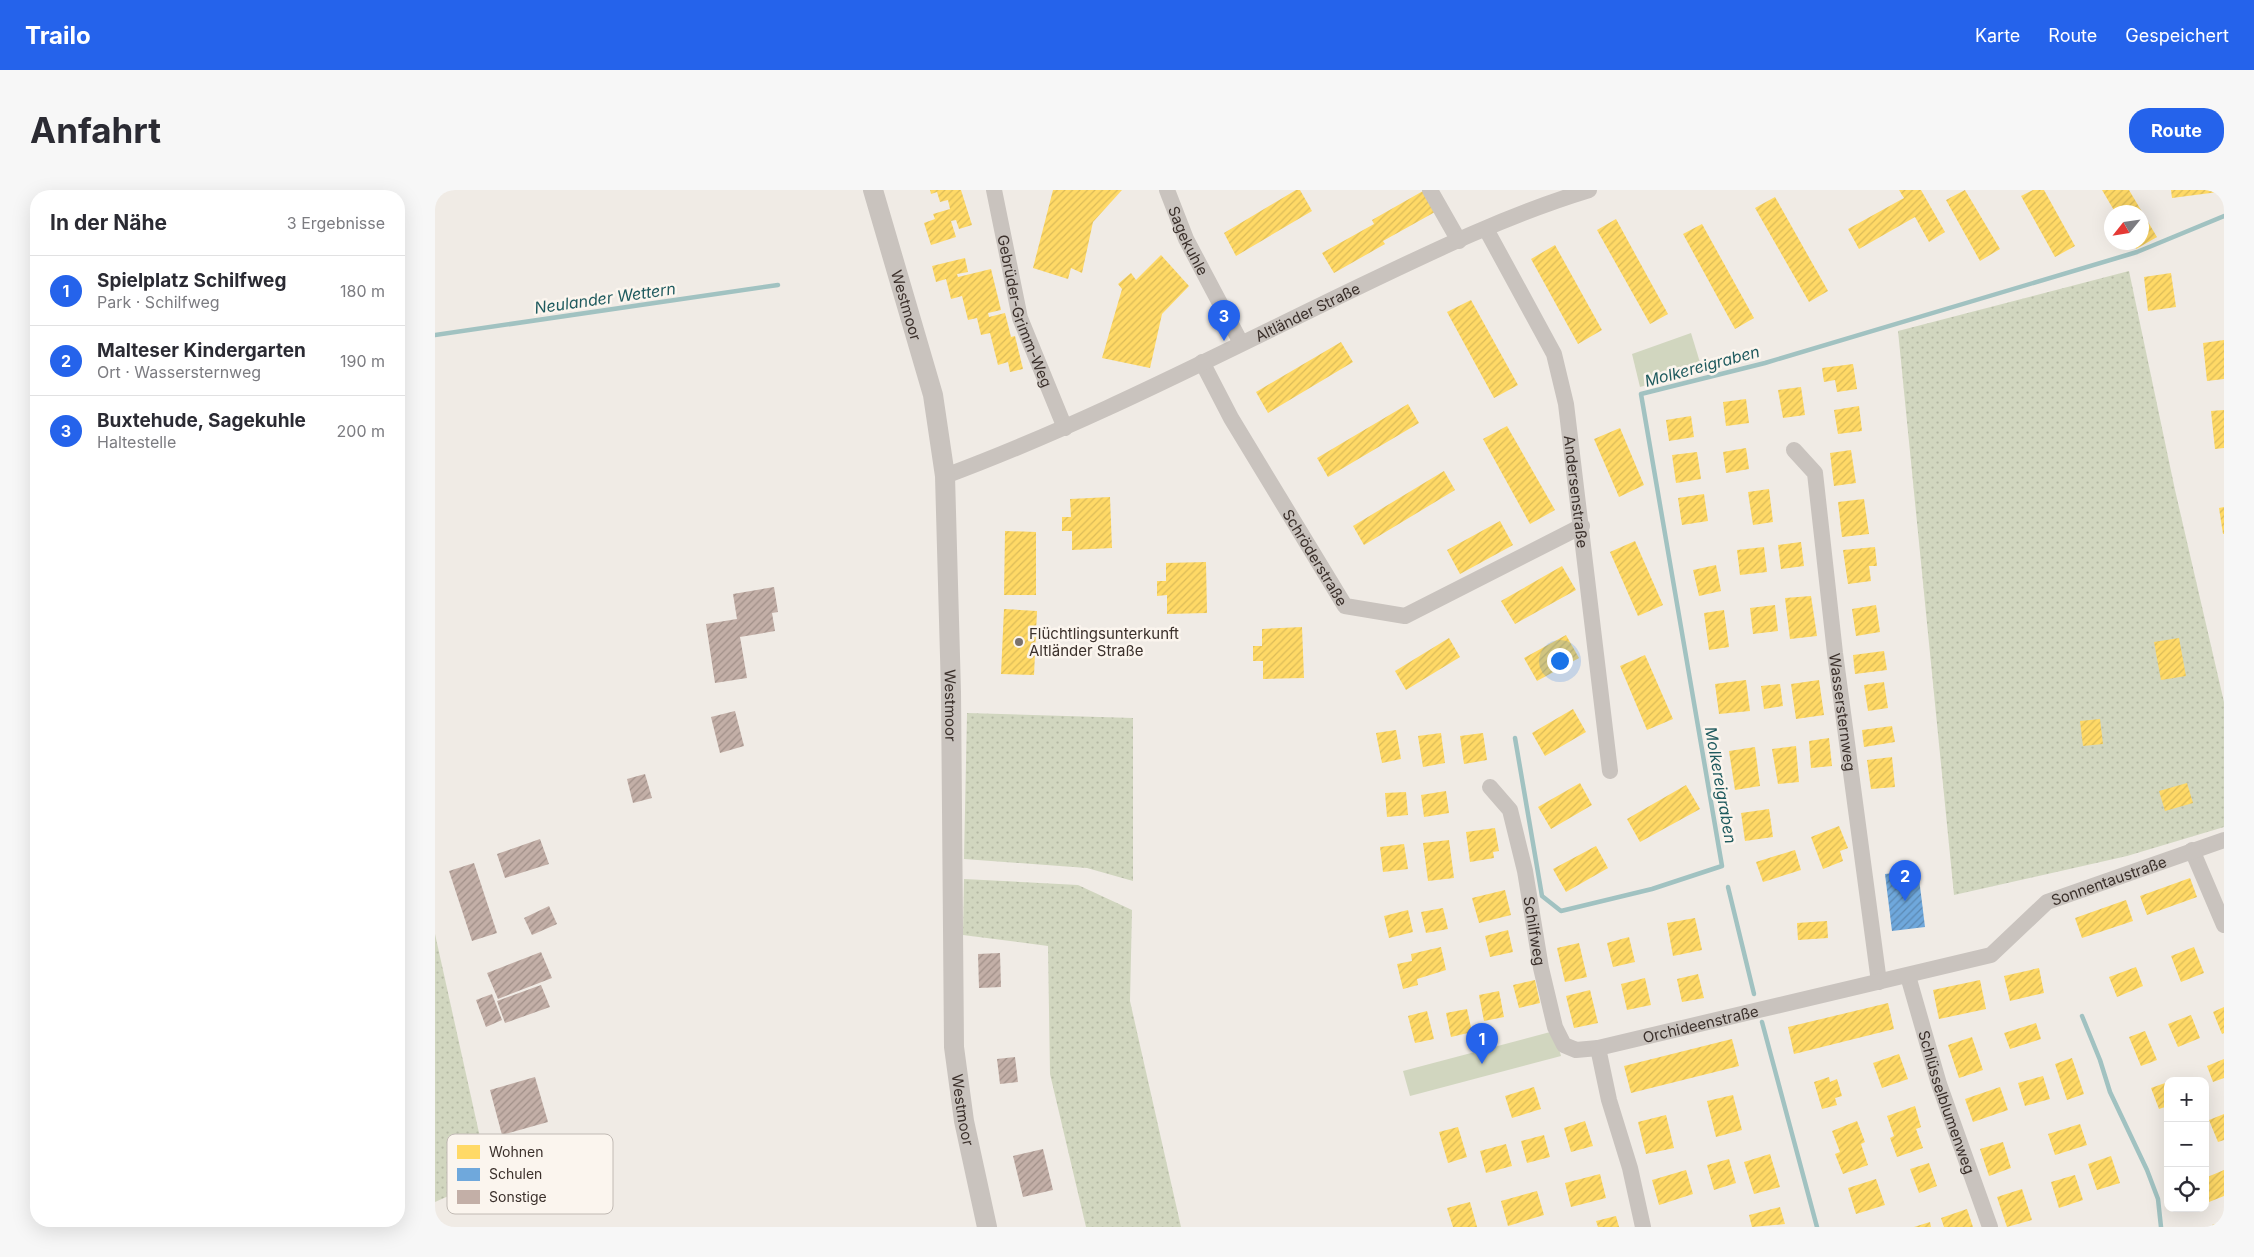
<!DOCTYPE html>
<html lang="de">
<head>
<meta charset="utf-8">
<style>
  :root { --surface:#fff; --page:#f7f7f7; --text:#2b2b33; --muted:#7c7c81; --line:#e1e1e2; --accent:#2563eb }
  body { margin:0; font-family:Inter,sans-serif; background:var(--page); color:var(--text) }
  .controls { position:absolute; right:15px; bottom:15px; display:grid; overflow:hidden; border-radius:10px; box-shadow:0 5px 20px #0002 }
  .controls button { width:45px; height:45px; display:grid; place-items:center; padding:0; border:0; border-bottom:1px solid var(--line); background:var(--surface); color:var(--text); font:25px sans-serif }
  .compass { position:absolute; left:1669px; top:15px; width:45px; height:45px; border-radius:50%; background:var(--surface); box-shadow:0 5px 20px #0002; rotate:240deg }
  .you { position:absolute; left:1124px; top:470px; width:18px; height:18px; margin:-12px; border:4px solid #fff; border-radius:50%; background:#1a73e8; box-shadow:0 0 0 8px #1a73e833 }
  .badge { display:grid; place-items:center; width:32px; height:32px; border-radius:50%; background:var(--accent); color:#fff; font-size:16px; font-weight:700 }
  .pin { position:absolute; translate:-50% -41px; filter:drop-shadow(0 1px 2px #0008) }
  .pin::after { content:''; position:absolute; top:26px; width:18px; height:15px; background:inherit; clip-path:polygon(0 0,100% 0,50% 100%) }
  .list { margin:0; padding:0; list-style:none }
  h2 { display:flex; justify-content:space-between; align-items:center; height:65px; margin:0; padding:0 20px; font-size:21px }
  h2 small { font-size:16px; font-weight:400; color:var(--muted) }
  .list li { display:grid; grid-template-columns:32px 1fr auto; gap:15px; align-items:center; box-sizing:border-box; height:70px; padding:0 20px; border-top:1px solid var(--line) }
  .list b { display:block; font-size:19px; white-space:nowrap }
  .list p { margin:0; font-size:16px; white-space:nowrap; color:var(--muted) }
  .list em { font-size:16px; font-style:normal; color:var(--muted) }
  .icon { flex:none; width:28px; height:28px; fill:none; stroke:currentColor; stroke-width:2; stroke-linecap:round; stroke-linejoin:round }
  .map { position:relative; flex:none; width:1789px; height:1037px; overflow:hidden; border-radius:20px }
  header { display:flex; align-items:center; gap:30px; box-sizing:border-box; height:70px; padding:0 25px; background:var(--accent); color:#fff }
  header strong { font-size:24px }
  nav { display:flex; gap:28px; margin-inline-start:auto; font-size:18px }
  .intro { display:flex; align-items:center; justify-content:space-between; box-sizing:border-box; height:120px; padding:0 30px }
  h1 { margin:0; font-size:35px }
  .button { padding:12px 22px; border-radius:20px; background:var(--accent); color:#fff; font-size:18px; font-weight:700 }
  main { display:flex; gap:30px; padding:0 30px }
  aside { flex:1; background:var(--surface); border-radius:20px; box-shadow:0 5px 20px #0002 }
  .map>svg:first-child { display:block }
  .grass { fill:url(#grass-dots) }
  .green { fill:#d1d6bf }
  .homes { fill:url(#homes-hatch) }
  .schools { fill:url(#schools-hatch) }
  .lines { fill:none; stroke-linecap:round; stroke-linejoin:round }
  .stream { stroke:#a1c2c1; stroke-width:4.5 }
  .building { fill:url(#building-hatch) }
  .minor { stroke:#c9c3be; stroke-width:16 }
  .tertiary { stroke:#c9c3be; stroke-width:20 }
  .poi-dot { fill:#7a716c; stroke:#fbf5ee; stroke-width:2 }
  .labels { text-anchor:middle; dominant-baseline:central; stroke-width:5; stroke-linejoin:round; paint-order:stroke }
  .street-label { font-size:15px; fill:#3b302b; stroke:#fbf5ee }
  .poi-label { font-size:15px; fill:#3b302b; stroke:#fbf5ee; text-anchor:start }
  .water-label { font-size:16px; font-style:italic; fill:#1f5a5e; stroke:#fbf5ee }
  .key { fill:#fbf5ee; stroke:#c1bab4; stroke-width:1 }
  .key-label { font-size:14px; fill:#3b302b }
</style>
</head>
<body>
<header>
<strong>Trailo</strong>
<nav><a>Karte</a><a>Route</a><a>Gespeichert</a></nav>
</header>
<div class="intro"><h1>Anfahrt</h1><a class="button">Route</a></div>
<main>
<aside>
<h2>In der Nähe<small>3 Ergebnisse</small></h2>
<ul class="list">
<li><span class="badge">1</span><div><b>Spielplatz Schilfweg</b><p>Park · Schilfweg</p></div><em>180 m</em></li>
<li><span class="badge">2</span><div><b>Malteser Kindergarten</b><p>Ort · Wassersternweg</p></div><em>190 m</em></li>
<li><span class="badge">3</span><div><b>Buxtehude, Sagekuhle</b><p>Haltestelle</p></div><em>200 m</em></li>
</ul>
</aside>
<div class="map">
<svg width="1789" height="1037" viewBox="0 0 1789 1037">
  <defs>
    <pattern id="grass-dots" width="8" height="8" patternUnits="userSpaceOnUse" patternTransform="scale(1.25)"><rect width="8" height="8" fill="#d1d6bf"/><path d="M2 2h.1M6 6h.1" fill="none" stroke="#b4b8a4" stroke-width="1.8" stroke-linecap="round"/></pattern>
    <pattern id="homes-hatch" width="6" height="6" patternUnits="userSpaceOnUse" patternTransform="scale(1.25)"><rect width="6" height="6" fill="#ffd966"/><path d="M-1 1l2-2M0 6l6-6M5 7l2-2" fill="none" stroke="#dbbb59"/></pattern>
    <pattern id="schools-hatch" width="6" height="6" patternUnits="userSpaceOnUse" patternTransform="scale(1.25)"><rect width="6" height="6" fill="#6fa8dc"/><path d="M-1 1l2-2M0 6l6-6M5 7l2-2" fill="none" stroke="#5c89b3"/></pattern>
    <pattern id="building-hatch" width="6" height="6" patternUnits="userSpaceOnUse" patternTransform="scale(1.25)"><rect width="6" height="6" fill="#c3afa7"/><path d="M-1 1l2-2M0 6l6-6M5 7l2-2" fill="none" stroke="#a08f88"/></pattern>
  </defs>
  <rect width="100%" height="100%" fill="#f0ebe5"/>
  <!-- grass -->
  <g class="grass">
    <path d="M1694,81L1740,300L1789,512V637L1692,666L1519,705L1463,141Z"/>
    <path d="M532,523L698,528V691L652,678L529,669Z"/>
    <path d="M529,689L643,695L697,720L695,811L746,1037H651L615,884L613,756L528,745Z"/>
    <path d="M0,744L54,988L0,1012Z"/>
  </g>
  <!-- green -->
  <g class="green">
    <path d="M1256,143L1267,179L1205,197L1197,164Z"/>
    <path d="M1119,841L1126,866L975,906L968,881Z"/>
  </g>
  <!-- homes -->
  <g class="homes">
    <path d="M495,0H526L537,35L524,39L521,30L516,31L521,47L496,55L489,33L500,29L498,24L515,19L513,10L505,12L502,2L496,4Z"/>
    <path d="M618,0H687L658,32L647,83L636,78L633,89L598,78Z"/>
    <path d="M861,0H865L877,21L801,66L789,43Z"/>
    <path d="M1464,0H1486L1510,42L1494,52L1480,27L1424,59L1413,39L1469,8Z"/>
    <path d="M1530,0L1565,59L1545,71L1511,10Z"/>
    <path d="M1598,0H1609L1640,56L1620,67L1586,6Z"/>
    <path d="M1667,0H1694L1722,47L1701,59L1698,52H1706V22H1680Z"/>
    <path d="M1736,0H1783V2L1737,8Z"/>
    <path d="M988,1L1000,22L948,51L950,54L899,83L887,63L939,34L937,30Z"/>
    <path d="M1340,7L1393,101L1374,112L1320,18Z"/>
    <path d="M1181,29L1233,124L1215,134L1162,40Z"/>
    <path d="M1267,34L1319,128L1300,139L1248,44Z"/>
    <path d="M1120,55L1167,140L1143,154L1096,69Z"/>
    <path d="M726,65L754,96L727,124L715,178L667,168L687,99L683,94L696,83L701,90Z"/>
    <path d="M530,68L533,82L522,84L523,87L556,79L566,120L553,123L554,127L570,123L576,147L580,146L588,179L575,182L573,172L563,175L555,143L546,145L542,128L533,130L527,106L516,109L511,89L501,92L497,76Z"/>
    <path d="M1736,83L1741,117L1713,121L1709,87Z"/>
    <path d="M1036,110L1083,195L1059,208L1012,122Z"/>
    <path d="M1789,150V189L1772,191L1768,153Z"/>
    <path d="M906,152L918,172L833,223L821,202Z"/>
    <path d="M1418,174L1422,199L1402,202L1400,190L1389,192L1387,178Z"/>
    <path d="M1366,197L1370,225L1348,228L1343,200Z"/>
    <path d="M1311,209L1314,233L1291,236L1288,212Z"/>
    <path d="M973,214L984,233L893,287L882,268Z"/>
    <path d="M1424,216L1427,241L1403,244L1399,220Z"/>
    <path d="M1789,220V258L1780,259L1776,221Z"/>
    <path d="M1256,226L1259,247L1234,251L1231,230Z"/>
    <path d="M1072,236L1120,320L1095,334L1048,249Z"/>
    <path d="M1185,238L1209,295L1184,307L1159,249Z"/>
    <path d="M1311,258L1314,279L1291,283L1288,262Z"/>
    <path d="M1416,260L1421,293L1399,296L1395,263Z"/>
    <path d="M1262,262L1266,289L1241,293L1237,265Z"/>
    <path d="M1009,281L1020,300L929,355L918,336Z"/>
    <path d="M1334,299L1338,332L1318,335L1313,302Z"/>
    <path d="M1269,304L1273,331L1247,335L1243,308Z"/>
    <path d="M675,307L677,358L637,360V341H627V327H636L635,309Z"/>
    <path d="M1429,309L1434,344L1407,347L1403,312Z"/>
    <path d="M1789,317V344H1788L1784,318Z"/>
    <path d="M1065,331L1078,355L1025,384L1012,360Z"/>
    <path d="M570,341L601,342V405H569Z"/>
    <path d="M1200,351L1228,415L1203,426L1175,362Z"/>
    <path d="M1366,352L1369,376L1346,379L1343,355Z"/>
    <path d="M1329,357L1332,382L1305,385L1302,360Z"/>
    <path d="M1440,357L1442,376H1434L1436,391L1413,394L1408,360Z"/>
    <path d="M771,372L772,423L732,424V405L722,406V391H731V373Z"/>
    <path d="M1281,375L1286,401L1264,406L1258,380Z"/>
    <path d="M1127,376L1141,400L1080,434L1066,411Z"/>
    <path d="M1376,406L1382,446L1355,449L1350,408Z"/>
    <path d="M1340,415L1343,441L1318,444L1315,418Z"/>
    <path d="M1441,415L1445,442L1421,446L1417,419Z"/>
    <path d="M569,419L602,421L599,485L566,484Z"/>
    <path d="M1289,420L1294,457L1274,460L1269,423Z"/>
    <path d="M867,437L869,488L828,489V471H818V456H827V439Z"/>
    <path d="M1131,445L1144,468L1102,491L1089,468Z"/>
    <path d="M1014,448L1025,467L971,500L960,481Z"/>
    <path d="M1744,448L1751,486L1726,490L1719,452Z"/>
    <path d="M1449,461L1452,480L1420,484L1418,465Z"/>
    <path d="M1210,465L1238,529L1212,540L1185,476Z"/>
    <path d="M1311,490L1315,521L1284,524L1280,494Z"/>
    <path d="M1384,490L1389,525L1361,529L1356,494Z"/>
    <path d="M1449,492L1453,518L1433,521L1429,495Z"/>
    <path d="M1345,494L1348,516L1329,519L1326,496Z"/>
    <path d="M1138,519L1151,542L1110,566L1097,543Z"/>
    <path d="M1665,529L1668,554L1648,556L1645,531Z"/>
    <path d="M1457,536L1460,552L1429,557L1427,540Z"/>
    <path d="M961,540L966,569L947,573L941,543Z"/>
    <path d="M1006,543L1010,573L988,577L983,546Z"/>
    <path d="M1048,543L1052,570L1029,574L1025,546Z"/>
    <path d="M1394,548L1397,576L1376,578L1374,551Z"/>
    <path d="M1361,556L1364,592L1343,594L1337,559Z"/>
    <path d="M1320,557L1325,596L1300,600L1294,561Z"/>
    <path d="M1457,567L1460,597L1436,599L1432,570Z"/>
    <path d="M1145,593L1157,615L1116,639L1103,617Z"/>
    <path d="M1752,593L1758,613L1730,621L1724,601Z"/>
    <path d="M1251,595L1265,619L1205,652L1192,629Z"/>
    <path d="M1011,601L1014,623L989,627L986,605Z"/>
    <path d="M971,602L973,625L952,627L950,603Z"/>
    <path d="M1334,619L1338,647L1310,651L1306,623Z"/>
    <path d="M1404,636L1413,658L1405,661L1408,671L1388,679L1376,647Z"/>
    <path d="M1060,638L1064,661L1058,662L1059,668L1035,672L1031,642Z"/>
    <path d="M1014,650L1019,688L993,691L988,653Z"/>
    <path d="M969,654L973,679L948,682L945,657Z"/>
    <path d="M1161,656L1173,678L1131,702L1118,679Z"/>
    <path d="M1360,660L1366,680L1328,692L1321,672Z"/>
    <path d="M1755,688L1762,707L1712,725L1705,706Z"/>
    <path d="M1070,700L1076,725L1044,733L1037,708Z"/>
    <path d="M1691,710L1698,731L1647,748L1640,728Z"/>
    <path d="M1008,718L1013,739L991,743L986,722Z"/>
    <path d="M973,720L978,742L954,748L949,726Z"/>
    <path d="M1260,728L1267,760L1238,766L1232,733Z"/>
    <path d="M1392,731L1393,748L1363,750L1362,733Z"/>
    <path d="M1073,740L1078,762L1055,767L1050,746Z"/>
    <path d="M1194,747L1200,772L1178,777L1172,753Z"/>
    <path d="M1144,753L1152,787L1130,792L1122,758Z"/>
    <path d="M1006,757L1011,780L982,789L983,795L968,799L962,774L977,771L976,764Z"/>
    <path d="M1759,757L1769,783L1746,792L1736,766Z"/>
    <path d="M1701,777L1708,796L1682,807L1674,787Z"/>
    <path d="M1604,778L1609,803L1575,811L1569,786Z"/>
    <path d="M1263,784L1269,808L1247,812L1242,789Z"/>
    <path d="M1210,788L1216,815L1192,820L1186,794Z"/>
    <path d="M1100,790L1105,813L1084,818L1078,795Z"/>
    <path d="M1545,790L1551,819L1504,829L1498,800Z"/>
    <path d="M1155,800L1163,833L1139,838L1131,806Z"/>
    <path d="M1064,801L1069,827L1049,831L1044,805Z"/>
    <path d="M1453,813L1459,839L1359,864L1353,837Z"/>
    <path d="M1789,817V843L1787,844L1778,822Z"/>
    <path d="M1032,819L1037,842L1016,847L1011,823Z"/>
    <path d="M992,821L999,849L980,853L973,826Z"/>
    <path d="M1756,825L1765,848L1743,857L1733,834Z"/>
    <path d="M1601,833L1606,849L1575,859L1569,843Z"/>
    <path d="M1710,841L1722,870L1706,876L1694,847Z"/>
    <path d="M1537,847L1548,880L1524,888L1513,855Z"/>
    <path d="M1297,849L1304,876L1196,903L1189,876Z"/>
    <path d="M1464,864L1473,889L1447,898L1438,873Z"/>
    <path d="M1637,868L1649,904L1632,910L1620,874Z"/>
    <path d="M1789,869V888L1778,892L1772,876Z"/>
    <path d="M1608,886L1615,909L1590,916L1583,893Z"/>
    <path d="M1394,887L1395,892L1402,889L1407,906L1400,908L1402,915L1387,919L1379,892Z"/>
    <path d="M1733,892V916L1724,919L1716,898Z"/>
    <path d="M1099,897L1106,919L1077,928L1070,906Z"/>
    <path d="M1565,897L1573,920L1538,932L1530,909Z"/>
    <path d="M1298,905L1307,940L1281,947L1272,911Z"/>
    <path d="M1480,916L1486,937L1481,939L1488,958L1462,967L1455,948L1459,946L1452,926Z"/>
    <path d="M1789,924V950L1783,952L1774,930Z"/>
    <path d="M1231,925L1239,958L1211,964L1203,932Z"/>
    <path d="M1150,931L1158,956L1136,962L1129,938Z"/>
    <path d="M1422,931L1430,952L1426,954L1433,975L1408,984L1400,964L1405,962L1397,941Z"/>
    <path d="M1645,934L1652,955L1620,965L1613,944Z"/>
    <path d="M1023,937L1032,967L1013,973L1004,942Z"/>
    <path d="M1109,945L1115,967L1092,973L1086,951Z"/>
    <path d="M1568,952L1576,978L1554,986L1545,959Z"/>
    <path d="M1071,954L1077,976L1051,983L1045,961Z"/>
    <path d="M1335,964L1345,997L1319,1004L1309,972Z"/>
    <path d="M1676,966L1685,993L1662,1000L1653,974Z"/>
    <path d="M1294,969L1301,993L1279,1000L1272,975Z"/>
    <path d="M1494,973L1502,996L1484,1003L1475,979Z"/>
    <path d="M1251,980L1258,1004L1224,1015L1217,990Z"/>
    <path d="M1789,980V1006L1774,1012L1770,1004V988Z"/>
    <path d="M1165,984L1171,1008L1136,1017L1130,993Z"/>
    <path d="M1640,985L1648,1010L1624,1018L1616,992Z"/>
    <path d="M1441,989L1450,1015L1421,1024L1413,998Z"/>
    <path d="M1587,999L1597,1030L1572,1037L1562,1007Z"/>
    <path d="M1102,1001L1109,1025L1073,1036L1066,1011Z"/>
    <path d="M1035,1012L1042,1037H1018L1012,1018Z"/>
    <path d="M1345,1017L1350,1034L1317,1037L1314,1025Z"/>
    <path d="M1532,1019L1538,1037H1509L1506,1028Z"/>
    <path d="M1181,1026L1184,1037H1163L1161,1031Z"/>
    <path d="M1789,1031V1037H1777V1035Z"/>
    <path d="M1495,1032L1496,1037H1479Z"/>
  </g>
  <!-- schools -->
  <path class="schools" d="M1483,680L1490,737L1457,741L1450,684Z"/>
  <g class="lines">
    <!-- stream -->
    <g class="stream">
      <path d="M0,145L343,95"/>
      <path d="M1080,548L1107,706L1126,721L1217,699L1287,676L1206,204L1330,173L1702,62L1789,26"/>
      <path d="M1293,697L1319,804"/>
      <path d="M1647,826L1665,870L1675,902L1712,980L1723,1009L1726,1037"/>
      <path d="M1327,832L1382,1037"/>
    </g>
  </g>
  <!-- building -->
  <g class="building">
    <path d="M339,397L343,422L337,423L340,441L305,447L312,488L280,493L271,434L302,429L298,404Z"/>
    <path d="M300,521L309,556L285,563L276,527Z"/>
    <path d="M210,584L217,608L198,613L192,589Z"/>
    <path d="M105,649L114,674L70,688L62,664Z"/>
    <path d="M39,673L62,743L37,751L14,681Z"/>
    <path d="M114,716L122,734L97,745L89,728Z"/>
    <path d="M106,762L117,788L63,809L52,783Z"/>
    <path d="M565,763L566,797L544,798L543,764Z"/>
    <path d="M106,795L115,817L70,833L62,811Z"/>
    <path d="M57,804L67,830L51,837L41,810Z"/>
    <path d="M580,867L583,892L565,894L562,869Z"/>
    <path d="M100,887L113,932L67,945L55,900Z"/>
    <path d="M608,959L618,1000L588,1007L578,966Z"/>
  </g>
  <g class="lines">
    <!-- minor -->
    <g class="minor">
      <path id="s1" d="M559,0L585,128L630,238"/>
      <path id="s2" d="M732,0L751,49L806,153"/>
      <path d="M995,0L1024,51"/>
      <path id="s3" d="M1051,39L1119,164L1131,214L1175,581"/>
      <path id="s4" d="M767,172L796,228L910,416L970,426L1147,336"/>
      <path id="s5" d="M1359,260L1380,283L1400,463L1444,792"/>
      <path id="s6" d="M510,286C650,234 782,165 917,100C994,63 1072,25 1154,0"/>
      <path id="s7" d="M1055,597L1075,620L1090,681L1106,778L1120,837L1129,855L1141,860L1163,858"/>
      <path d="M1757,660L1789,735"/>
      <path id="s8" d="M1473,786L1504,894L1555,1037"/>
      <path id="s9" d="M1208,1037L1195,978L1174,910L1163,858L1556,765L1612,712L1789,650"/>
    </g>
    <!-- tertiary -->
    <path class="tertiary" id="s10" d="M438,0L498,205L510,286L516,502L519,857L529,931L552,1037"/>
  </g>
  <!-- markers -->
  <circle class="poi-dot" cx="584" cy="452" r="5"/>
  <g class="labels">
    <!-- street labels -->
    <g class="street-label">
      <text stroke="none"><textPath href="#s2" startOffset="55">Sagekuhle</textPath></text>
      <text stroke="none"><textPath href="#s10" startOffset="120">Westmoor</textPath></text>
      <text stroke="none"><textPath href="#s1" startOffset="125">Gebrüder-Grimm-Weg</textPath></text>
      <text stroke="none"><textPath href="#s6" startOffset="398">Altländer Straße</textPath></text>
      <text stroke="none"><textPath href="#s3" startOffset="282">Andersenstraße</textPath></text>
      <text stroke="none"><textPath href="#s4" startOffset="226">Schröderstraße</textPath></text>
      <text stroke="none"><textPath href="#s10" startOffset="525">Westmoor</textPath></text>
      <text stroke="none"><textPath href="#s5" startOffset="272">Wassersternweg</textPath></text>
      <text stroke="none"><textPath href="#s9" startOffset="731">Sonnentaustraße</textPath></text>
      <text stroke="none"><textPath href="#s7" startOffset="154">Schilfweg</textPath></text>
      <text stroke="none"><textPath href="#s9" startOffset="290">Orchideenstraße</textPath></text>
      <text stroke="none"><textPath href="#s8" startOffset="132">Schlüsselblumenweg</textPath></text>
      <text stroke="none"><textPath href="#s10" startOffset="930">Westmoor</textPath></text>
    </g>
    <!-- poi labels -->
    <g class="poi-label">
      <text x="594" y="443">Flüchtlingsunterkunft<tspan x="594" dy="17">Altländer Straße</tspan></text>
    </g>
    <!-- water labels -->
    <g class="water-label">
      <text transform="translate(170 108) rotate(-8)">Neulander Wettern</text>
      <text transform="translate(1267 176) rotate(-15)">Molkereigraben</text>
      <text transform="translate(1286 595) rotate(80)">Molkereigraben</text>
    </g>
  </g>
  <!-- legend -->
  <rect x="12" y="944" width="166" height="80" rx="8" class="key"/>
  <rect x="22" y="955" width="23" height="14" fill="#ffd966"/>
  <rect x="22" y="978" width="23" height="13" fill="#6fa8dc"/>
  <rect x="22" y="1000" width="23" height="14" fill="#c3afa7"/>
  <g class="key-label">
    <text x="54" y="967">Wohnen</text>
    <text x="54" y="989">Schulen</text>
    <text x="54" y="1012">Sonstige</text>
  </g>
</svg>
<div class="controls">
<button>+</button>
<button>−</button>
<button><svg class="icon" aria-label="locate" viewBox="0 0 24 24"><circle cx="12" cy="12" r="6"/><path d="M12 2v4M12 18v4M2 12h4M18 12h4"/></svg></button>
</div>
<svg class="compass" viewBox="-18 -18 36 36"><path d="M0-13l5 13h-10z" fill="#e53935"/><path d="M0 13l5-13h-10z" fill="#7c7c81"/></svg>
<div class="you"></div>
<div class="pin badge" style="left:1047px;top:874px">1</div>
<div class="pin badge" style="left:1470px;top:711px">2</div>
<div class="pin badge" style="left:789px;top:151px">3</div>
</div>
</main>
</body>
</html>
